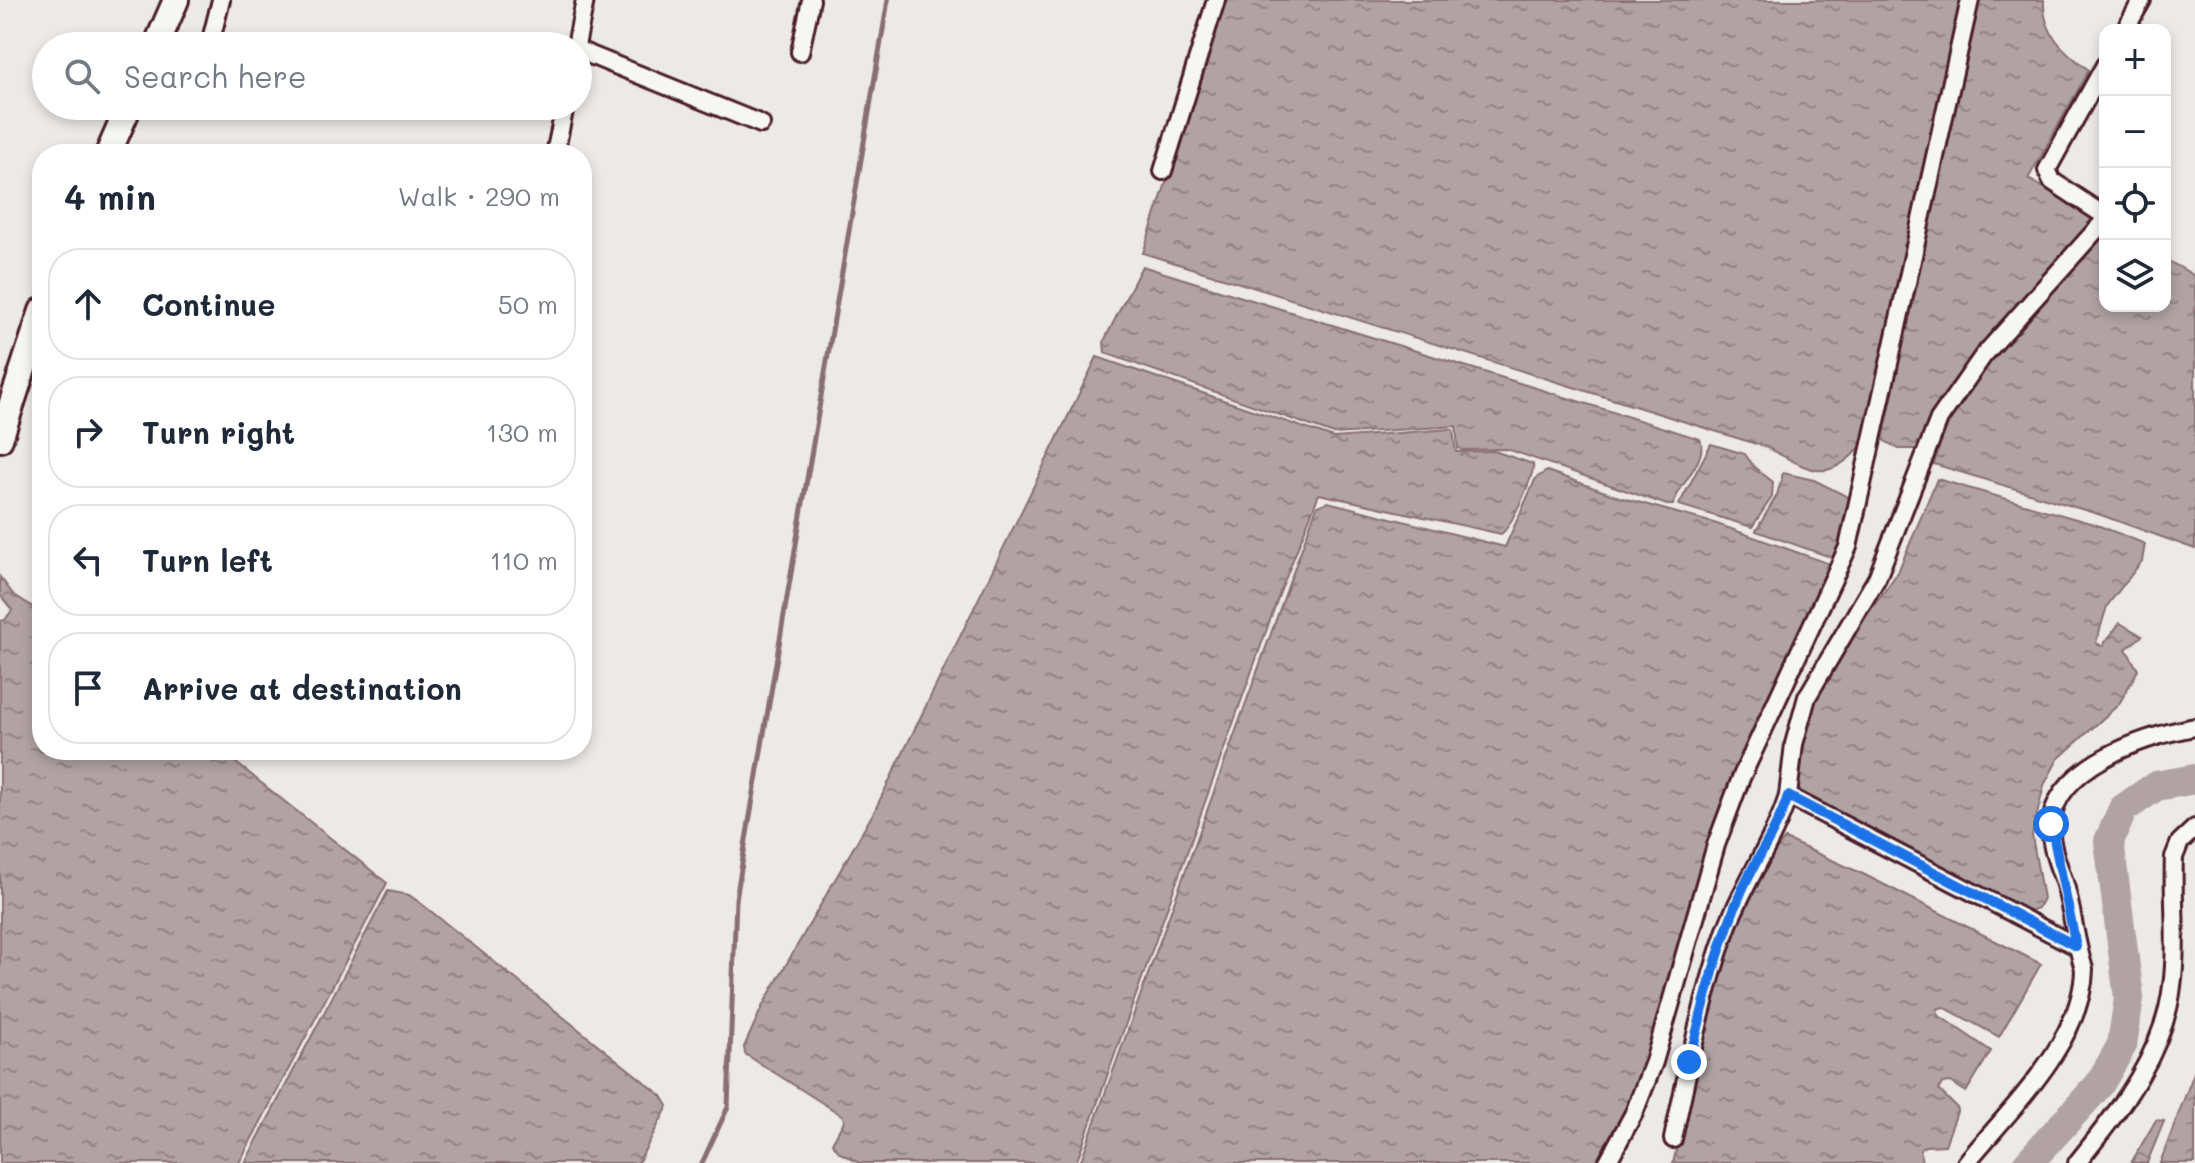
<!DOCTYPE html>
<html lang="en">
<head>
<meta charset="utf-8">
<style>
  :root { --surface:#fff; --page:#f2f2f3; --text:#1f2937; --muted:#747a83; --line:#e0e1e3 }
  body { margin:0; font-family:Mali,sans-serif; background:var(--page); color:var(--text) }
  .controls { position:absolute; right:24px; top:24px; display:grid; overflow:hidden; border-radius:16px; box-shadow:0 4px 12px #0003 }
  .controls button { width:72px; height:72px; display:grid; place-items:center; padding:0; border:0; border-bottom:2px solid var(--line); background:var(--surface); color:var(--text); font:40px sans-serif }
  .stop { position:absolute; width:24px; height:24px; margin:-18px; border:6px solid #1a73e8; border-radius:50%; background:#fff }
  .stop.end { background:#1a73e8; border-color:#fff; box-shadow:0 2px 8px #0008 }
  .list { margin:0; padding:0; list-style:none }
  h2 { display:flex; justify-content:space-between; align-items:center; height:104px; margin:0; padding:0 32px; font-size:34px }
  h2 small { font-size:26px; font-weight:400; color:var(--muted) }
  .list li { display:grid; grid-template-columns:52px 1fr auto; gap:24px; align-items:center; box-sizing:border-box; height:112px; margin:0 16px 16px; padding:0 16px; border:2px solid var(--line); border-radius:32px }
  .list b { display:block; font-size:30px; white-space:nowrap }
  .list em { font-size:26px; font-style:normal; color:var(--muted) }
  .icon { flex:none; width:44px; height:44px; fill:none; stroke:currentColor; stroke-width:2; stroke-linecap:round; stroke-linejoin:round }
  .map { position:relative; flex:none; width:2195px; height:1163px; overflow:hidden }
  .search { position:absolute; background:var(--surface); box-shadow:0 4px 12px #0003; left:32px; top:32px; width:560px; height:88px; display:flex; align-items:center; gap:20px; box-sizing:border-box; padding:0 28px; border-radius:44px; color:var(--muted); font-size:30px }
  .panel { position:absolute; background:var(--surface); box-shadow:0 4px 12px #0003; left:32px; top:144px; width:560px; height:616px; border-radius:32px }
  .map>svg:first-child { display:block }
  .water { fill:url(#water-ripples); stroke:#886e73; stroke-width:2 }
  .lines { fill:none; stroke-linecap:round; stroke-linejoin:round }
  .stream { stroke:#886e73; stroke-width:5 }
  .river { stroke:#b1a2a3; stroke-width:30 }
  .minor-casing { stroke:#4a1f2b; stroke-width:22 }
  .secondary-casing { stroke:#4a1f2b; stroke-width:30 }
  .minor { stroke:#f6f6f2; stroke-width:16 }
  .secondary { stroke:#f6f6f2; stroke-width:24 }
  .route { stroke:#1a73e8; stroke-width:10 }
</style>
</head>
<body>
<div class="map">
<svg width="2195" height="1163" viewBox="0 0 2195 1163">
  <defs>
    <pattern id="water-ripples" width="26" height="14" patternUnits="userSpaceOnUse" patternTransform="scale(2)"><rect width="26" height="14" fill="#b1a2a3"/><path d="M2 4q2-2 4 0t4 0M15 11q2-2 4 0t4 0" fill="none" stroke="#928385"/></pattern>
  </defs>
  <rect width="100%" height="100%" fill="#ece9e6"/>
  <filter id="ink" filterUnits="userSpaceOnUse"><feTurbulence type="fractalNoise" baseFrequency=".0125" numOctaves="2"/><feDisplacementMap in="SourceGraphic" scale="16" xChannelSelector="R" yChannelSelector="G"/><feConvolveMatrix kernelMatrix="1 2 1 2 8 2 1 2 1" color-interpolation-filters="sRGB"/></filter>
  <g filter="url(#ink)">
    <!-- water -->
    <g class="water">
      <path d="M1226,0H1964L1870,436C1828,486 1817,474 1766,447L1143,253Z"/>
      <path d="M1974,0H2044C2042,33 2064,52 2089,70L2028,179L2097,217L1927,438L1916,449H1899L1883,440Z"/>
      <path d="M2105,223V306H2165V259L2195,276V549L2101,515L1934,464L1951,406L1961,392Z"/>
      <path d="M1142,266L1700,439C1709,460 1678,484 1673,505H1667L1507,449L1462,450L1458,448L1456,426L1334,434L1105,353L1104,341Z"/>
      <path d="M1097,357L1334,438L1450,429L1453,430L1456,452L1494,451L1533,464C1535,474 1510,529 1501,534L1319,494L1279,595L1076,1163H859L840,1153L832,1143L844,1121L843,1116L745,1054L744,1047L763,1005L875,810Z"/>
      <path d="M1711,444L1745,454L1754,467L1773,482L1772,497L1752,527L1679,505Z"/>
      <path d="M1547,471L1619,497L1717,524L1830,564L1833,569L1721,835L1666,1031L1607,1163H1080L1317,506L1328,502L1505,547L1536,478Z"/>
      <path d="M1783,473L1814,480L1854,500L1836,559L1756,531L1777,495Z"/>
      <path d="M1937,479L2097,525L2145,544L2142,561L2107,606L2096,643L2102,646L2120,623L2142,636L2126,649L2138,670L2119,704L2058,759L2044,785L2032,836L2043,898L2038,908L2027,912L1796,799L1802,725L1829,668L1898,572Z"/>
      <path d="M0,577L13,594L42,613V750H220L387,883L239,1163H0V621L5,620L12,610L0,595Z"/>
      <path d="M1785,839L1863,874L2041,964L1999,1037L1944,1007L1937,1009L1938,1015L1991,1051L1966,1092L1951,1082L1942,1083L1939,1090L1958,1109L1945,1145L1925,1146L1920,1150L1922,1163H1673C1699,1061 1716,920 1785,839Z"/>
      <path d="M388,891L409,895L423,905L662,1096L668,1106L638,1163H245Z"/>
      <path d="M2195,1070V1163H2160Z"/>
      <path d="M2156,1120L2164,1121L2147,1163H2131Z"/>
    </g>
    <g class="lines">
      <!-- stream -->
      <path class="stream" d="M702,1163L728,1107L736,899L888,0"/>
      <!-- river -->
      <path class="river" d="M2028,1163L2099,1085L2122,1045L2129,998L2109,841L2123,809L2156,786L2195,779"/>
      <defs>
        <g id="minor">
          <path d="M2125,30L2142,0"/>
          <path d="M211,40L221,0"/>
          <path d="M576,46L585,0"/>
          <path d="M578,50L761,124"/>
          <path d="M800,52L811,0"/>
          <path d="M555,154L565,106"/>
          <path d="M1163,171L1216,0"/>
          <path d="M2076,946L1788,796L1794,744L1807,697L1877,578L1939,419L1983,356L2104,221L2102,214L2052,181L2047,170L2105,65"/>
          <path d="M1673,1139C1688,1069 1702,998 1726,930C1743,884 1773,843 1788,796"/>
          <path d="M1607,1163L1634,1113L1654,1062L1716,845L1741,778L1848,547L1970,0"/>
          <path d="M1966,1163C2010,1109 2083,1041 2084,969C2075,941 2073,913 2065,885C2059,866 2049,845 2051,825C2055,765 2146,736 2195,727"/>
          <path d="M2077,1163C2119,1110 2164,1055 2172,986C2178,943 2172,900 2174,857L2180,842L2195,828"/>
        </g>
        <g id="secondary">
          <path d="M156,46L176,0"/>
          <path d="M108,154L129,106"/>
          <path d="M0,439L42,311"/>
        </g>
      </defs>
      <!-- minor casing -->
      <use href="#minor" class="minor-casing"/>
      <!-- secondary casing -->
      <use href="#secondary" class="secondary-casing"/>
      <!-- minor -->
      <use href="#minor" class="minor"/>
      <!-- secondary -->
      <use href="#secondary" class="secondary"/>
    </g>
  </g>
  <g class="lines" filter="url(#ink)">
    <!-- route -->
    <path class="route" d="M1689,1062C1704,1004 1718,945 1742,890C1756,858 1777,831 1788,796L2076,946L2051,824"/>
  </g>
</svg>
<div class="controls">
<button>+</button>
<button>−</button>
<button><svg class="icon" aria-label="locate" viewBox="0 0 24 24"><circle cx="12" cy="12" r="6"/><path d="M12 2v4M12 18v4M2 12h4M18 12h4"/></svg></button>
<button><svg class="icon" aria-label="layers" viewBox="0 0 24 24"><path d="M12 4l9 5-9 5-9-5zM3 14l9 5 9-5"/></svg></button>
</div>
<div class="stop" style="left:2051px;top:824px"></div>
<div class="stop end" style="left:1689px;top:1062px"></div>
<div class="search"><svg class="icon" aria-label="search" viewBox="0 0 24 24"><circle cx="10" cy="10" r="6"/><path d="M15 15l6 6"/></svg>Search here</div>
<section class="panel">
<h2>4 min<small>Walk · 290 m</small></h2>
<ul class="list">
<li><svg class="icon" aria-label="ahead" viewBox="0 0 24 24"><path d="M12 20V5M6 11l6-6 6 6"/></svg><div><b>Continue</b></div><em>50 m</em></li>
<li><svg class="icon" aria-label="right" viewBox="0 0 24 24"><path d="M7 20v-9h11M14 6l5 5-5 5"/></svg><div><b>Turn right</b></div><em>130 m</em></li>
<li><svg class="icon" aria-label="left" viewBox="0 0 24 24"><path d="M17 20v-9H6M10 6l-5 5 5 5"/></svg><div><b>Turn left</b></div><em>110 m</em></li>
<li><svg class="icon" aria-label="arrive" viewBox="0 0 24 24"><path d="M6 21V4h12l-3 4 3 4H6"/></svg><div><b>Arrive at destination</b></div></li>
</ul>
</section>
</div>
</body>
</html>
